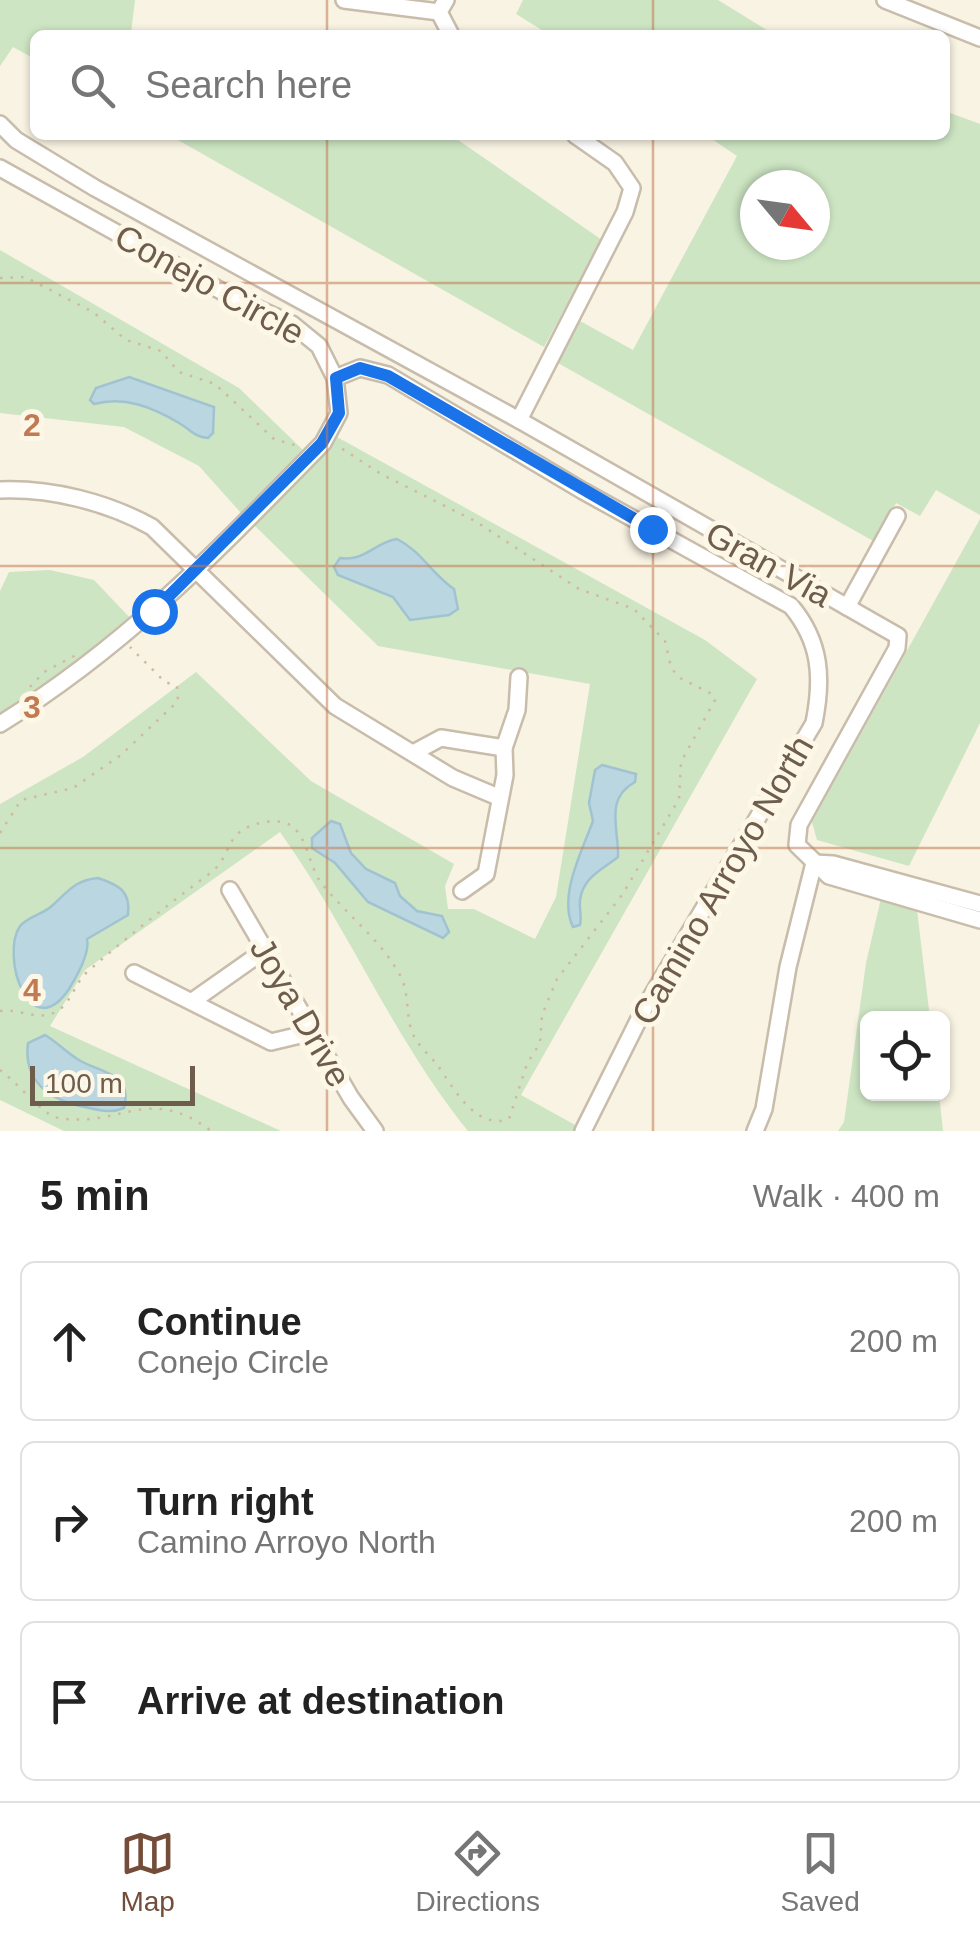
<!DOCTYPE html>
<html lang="en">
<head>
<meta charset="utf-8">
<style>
  :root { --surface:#fff; --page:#f2f2f2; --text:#222; --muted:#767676; --line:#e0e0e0; --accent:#734d39 }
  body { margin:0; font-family:Helvetica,sans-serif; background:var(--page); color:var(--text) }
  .controls { position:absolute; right:30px; bottom:30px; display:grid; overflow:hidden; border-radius:15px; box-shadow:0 2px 8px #0004 }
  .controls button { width:90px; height:90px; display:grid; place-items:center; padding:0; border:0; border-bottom:2px solid var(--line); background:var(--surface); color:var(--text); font:50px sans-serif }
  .compass { position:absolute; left:740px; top:170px; width:90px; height:90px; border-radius:50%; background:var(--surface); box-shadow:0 2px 8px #0004; rotate:119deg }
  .scale { position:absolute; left:30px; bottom:25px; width:165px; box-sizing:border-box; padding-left:10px; border:5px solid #6e5c4c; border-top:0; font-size:28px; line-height:35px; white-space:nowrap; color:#6e5c4c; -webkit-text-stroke:8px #fdf7e8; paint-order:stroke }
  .stop { position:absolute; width:30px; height:30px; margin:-22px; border:8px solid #1a73e8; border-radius:50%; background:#fff }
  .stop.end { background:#1a73e8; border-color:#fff; box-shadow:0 2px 10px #0008 }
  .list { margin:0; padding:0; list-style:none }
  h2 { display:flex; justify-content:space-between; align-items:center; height:130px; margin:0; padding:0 40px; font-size:42px }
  h2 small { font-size:32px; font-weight:400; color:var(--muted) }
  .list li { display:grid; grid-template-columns:65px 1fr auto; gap:30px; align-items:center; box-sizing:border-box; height:160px; margin:0 20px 20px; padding:0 20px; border:2px solid var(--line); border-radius:15px }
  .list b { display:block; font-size:38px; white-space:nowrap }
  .list p { margin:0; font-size:32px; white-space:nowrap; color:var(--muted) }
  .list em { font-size:32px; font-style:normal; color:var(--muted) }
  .icon { flex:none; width:55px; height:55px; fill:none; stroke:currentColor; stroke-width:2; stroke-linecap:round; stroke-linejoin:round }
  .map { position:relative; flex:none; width:980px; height:1131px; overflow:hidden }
  .search { position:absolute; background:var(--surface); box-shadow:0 2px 8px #0004; left:30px; right:30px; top:30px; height:110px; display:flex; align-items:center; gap:25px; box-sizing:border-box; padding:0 35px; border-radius:15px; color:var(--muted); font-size:38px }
  .sheet { height:670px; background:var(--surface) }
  nav { display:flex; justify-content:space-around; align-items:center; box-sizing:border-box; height:140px; border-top:2px solid var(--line); background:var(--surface); font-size:28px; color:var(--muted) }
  nav a { display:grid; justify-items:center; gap:5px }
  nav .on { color:var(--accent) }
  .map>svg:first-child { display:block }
  .green { fill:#cde5c3; fill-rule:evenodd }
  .water { fill:#bad6e0; stroke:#a1c3d1; stroke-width:2.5 }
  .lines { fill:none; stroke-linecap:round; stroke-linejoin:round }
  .minor-casing { stroke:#c8bcab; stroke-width:20 }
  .path { stroke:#d0b9a1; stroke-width:2.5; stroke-dasharray:2.5 8; stroke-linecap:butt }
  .minor { stroke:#fff; stroke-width:15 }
  .route { stroke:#1a73e8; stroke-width:12 }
  .grid { fill:none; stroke:#c27a53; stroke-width:2.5; stroke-opacity:0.55 }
  .labels { text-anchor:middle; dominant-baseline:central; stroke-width:10; stroke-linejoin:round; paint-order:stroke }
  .street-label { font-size:35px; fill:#6e5c4c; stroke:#fdf7e8 }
  .grid-label { font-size:32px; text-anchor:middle; font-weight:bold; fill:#c27a53; stroke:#fdf7e8; stroke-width:10; stroke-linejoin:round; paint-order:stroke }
</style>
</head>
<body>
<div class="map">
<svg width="980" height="1131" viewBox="0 0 980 1131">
  <rect width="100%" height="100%" fill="#f9f3e3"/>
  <!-- green -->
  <g class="green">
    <path d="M0,0H135L131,33L138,35H35V59L13,47L0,66Z"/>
    <path d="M523,0H718L775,35H550L516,14Z"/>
    <path d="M945,111L980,124V515L936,490L920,516L896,503L875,542L558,363L580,321L633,350L737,156L706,135H945ZM755,185H815V245H755Z"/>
    <path d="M169,135H451L602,240L544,347Z"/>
    <path d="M0,250L239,388L303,450L241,513L199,466L124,427L0,413Z"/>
    <path d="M337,437L705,640L757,679L521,1095L577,1126L574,1131H468C394,1040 348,927 280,832L85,970L50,1026L281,1131H64L0,1100V804L83,757L196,672L311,781L454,864L445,886L448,909H474L535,939L556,897L590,684L378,646L254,525Z"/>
    <path d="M980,519V723L909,866L817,840L812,822Z"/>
    <path d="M50,570L94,580L132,620L43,688L0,713V591L9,572Z"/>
    <path d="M882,894L916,902L930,1018H868V1094H939L943,1131H838L844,1122L866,963Z"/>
  </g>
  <!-- water -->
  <g class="water">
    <path d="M129,377L214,407L213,433L208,438C194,437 191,430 179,423C152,407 125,396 94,404L90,400L96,388Z"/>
    <path d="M397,539C421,551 432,574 454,589L458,609L449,615L410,620L393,597L338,575L334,567L340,558C365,562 375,542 397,539Z"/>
    <path d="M602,765L636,774L635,782C604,799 619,828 618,857C602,870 583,877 580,900C579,909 582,916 580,925L573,927C558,896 582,851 593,821L589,803L595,770Z"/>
    <path d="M331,821L340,824L351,853L366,869L395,883L400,896L417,911L442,916L449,932L443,938L368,902L335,863L312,848V838Z"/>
    <path d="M98,878C119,885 131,891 128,915L87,939C90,952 77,976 69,989C30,1047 0,956 20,926C29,916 44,914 53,905C69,890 76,880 98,878Z"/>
    <path d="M45,1035C57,1042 67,1053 79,1060C100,1073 133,1072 124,1108C110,1114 99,1110 85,1107C50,1100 23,1082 28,1043Z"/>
  </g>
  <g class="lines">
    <defs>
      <g id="minor">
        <path d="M344,0L439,12"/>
        <path d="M446,0L439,12L451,35"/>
        <path d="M885,0L980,38"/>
        <path d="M0,124L16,140L95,188L519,420L898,636L897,648L799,825L797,845L829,876L980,920"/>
        <path d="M0,168L232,297L292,324L319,346L335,378L339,413L323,443C219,549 127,646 0,724"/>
        <path d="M335,378L360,368L388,375L583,491L791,606C821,642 823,678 814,723L645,1007L583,1131"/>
        <path d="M519,420L625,212L632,188L615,163L575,135"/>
        <path d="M0,490C51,488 107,502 152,527L335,706L453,778L498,797"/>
        <path d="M847,607L897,516"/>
        <path d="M413,753L441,738L504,748"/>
        <path d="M814,863L833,864L980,904"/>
        <path d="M230,890L351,1098L375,1131"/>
        <path d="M462,891L486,874L505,775L504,748L517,710L519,677"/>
        <path d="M134,973L271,1042L313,1032"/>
        <path d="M194,1000L265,950"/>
        <path d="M755,1131L764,1109L788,967L814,863"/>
      </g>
    </defs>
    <!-- minor casing -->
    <use href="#minor" class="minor-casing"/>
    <!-- path -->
    <g class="path">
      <path d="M0,278L25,277L93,312L126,340L161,351L179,372L215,384L274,439L301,447"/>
      <path d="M30,687L44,672L76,655"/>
      <path d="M0,833L21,800L73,788L121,755L178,701L177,686L165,682L130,647"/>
      <path d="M0,1011C20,1008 40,1023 59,1010C72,1000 75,984 86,973C126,938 166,906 209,874C234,856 222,832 260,823C270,821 281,820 290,825C308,836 309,868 322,884C347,915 382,941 401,977C409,994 406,1012 411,1029C416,1045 429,1054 438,1066C452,1085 475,1131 509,1119L527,1064L540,1043L542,1015L557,979L622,895L679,799L681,762L715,700L712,694L678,677L671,667L665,641L634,609L579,589L475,521L381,474L338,446"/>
      <path d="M0,1070C15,1081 41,1111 54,1117C118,1131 147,1082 211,1131"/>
    </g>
    <!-- minor -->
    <use href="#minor" class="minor"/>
  </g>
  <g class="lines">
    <!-- route -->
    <path class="route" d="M154,611L322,443L339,413L336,378L360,368L388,376L652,529"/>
  </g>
  <!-- grid -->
  <path class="grid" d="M327,0V35M653,0V35M327,135V1131M653,135V1131M0,283H980M0,566H980M0,848H980"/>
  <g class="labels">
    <!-- street labels -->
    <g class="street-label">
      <text transform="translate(210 284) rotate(29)">Conejo Circle</text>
      <text transform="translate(769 564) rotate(29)">Gran Via</text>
      <text transform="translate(722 880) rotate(-60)">Camino Arroyo North</text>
      <text transform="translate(301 1012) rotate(60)">Joya Drive</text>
    </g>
  </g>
  <g class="grid-label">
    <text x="32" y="436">2</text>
    <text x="32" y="718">3</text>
    <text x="32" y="1001">4</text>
  </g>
</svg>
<div class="controls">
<button><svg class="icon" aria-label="locate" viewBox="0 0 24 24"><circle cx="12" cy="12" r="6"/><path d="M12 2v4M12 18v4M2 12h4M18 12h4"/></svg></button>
</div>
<svg class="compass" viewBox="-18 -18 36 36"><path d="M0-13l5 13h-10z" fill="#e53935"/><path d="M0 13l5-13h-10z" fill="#767676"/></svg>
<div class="scale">100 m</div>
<div class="stop" style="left:154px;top:611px"></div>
<div class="stop end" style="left:652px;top:529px"></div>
<div class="search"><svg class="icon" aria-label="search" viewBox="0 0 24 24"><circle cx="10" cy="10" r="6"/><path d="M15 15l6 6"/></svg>Search here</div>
</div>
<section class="sheet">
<h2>5 min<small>Walk · 400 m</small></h2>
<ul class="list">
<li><svg class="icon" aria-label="ahead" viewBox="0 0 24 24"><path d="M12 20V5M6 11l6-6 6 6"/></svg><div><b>Continue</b><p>Conejo Circle</p></div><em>200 m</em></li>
<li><svg class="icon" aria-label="right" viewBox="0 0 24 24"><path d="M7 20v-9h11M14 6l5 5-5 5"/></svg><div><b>Turn right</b><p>Camino Arroyo North</p></div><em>200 m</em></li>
<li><svg class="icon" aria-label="arrive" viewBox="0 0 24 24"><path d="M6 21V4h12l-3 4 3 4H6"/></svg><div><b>Arrive at destination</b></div></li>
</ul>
</section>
<nav>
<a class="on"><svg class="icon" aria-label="map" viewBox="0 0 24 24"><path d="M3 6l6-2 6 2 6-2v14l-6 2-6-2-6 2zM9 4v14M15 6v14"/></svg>Map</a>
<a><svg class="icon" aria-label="directions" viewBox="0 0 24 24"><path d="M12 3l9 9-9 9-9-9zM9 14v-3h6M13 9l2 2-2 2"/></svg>Directions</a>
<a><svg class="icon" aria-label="saved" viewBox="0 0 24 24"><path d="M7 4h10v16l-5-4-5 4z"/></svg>Saved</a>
</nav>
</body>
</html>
